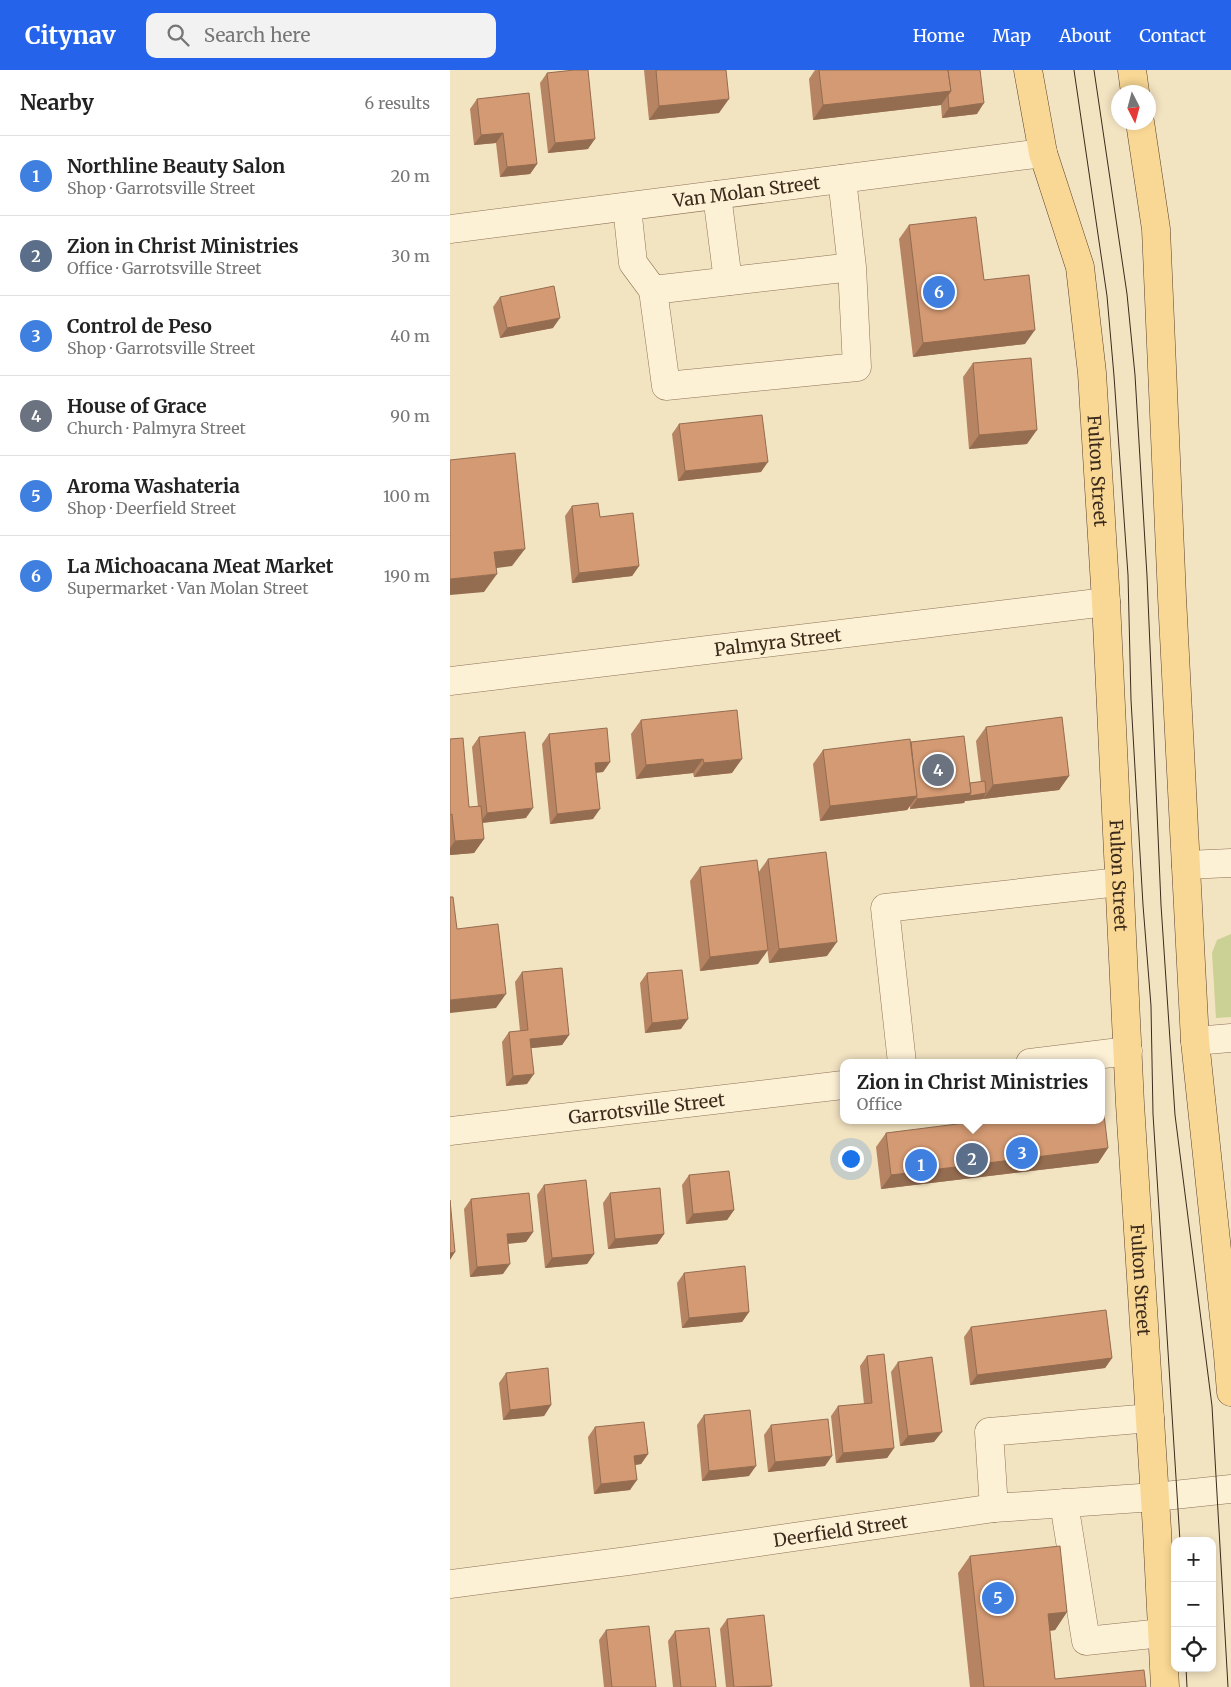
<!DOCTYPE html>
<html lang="en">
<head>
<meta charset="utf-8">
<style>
  :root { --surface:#fff; --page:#f2f2f2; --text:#222; --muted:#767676; --line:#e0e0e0; --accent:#2563eb }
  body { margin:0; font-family:Merriweather,serif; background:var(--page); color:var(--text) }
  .controls { position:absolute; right:15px; bottom:15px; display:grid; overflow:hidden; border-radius:10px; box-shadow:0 2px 8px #0003 }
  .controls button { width:45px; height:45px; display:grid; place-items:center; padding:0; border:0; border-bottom:1px solid var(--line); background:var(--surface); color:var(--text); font:25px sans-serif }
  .compass { position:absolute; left:661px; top:15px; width:45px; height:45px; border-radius:50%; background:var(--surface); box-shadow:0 2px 8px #0003; rotate:174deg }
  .you { position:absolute; left:400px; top:1088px; width:18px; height:18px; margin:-12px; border:4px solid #fff; border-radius:50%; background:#1a73e8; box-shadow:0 0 0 8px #1a73e833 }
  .badge { display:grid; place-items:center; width:32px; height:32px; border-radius:50%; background:var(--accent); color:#fff; font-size:16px; font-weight:700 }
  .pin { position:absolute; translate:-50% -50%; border:2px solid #fff; box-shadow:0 1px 5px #0006 }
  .popup { position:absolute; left:390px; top:989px; width:265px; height:65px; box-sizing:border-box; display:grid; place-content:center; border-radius:10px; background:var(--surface); filter:drop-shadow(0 1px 4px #0005); font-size:16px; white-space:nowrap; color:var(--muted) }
  .popup b { font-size:19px; color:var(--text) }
  .popup::after { content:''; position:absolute; left:50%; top:100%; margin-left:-10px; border:10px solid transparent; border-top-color:var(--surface) }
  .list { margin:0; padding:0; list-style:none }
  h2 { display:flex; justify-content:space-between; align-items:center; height:65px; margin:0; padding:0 20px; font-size:21px }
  h2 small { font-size:16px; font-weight:400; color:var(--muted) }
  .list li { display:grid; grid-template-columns:32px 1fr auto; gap:15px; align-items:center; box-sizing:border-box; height:80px; padding:0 20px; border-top:1px solid var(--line) }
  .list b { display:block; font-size:19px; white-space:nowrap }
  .list p { margin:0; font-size:16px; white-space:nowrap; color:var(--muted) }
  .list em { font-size:16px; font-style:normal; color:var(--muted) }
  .icon { flex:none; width:28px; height:28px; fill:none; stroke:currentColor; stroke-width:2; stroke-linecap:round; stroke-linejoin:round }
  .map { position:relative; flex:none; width:781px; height:1617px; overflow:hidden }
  header { display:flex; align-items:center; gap:30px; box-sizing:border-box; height:70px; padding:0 25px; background:var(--accent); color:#fff }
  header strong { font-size:24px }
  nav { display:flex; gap:28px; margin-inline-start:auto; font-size:18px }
  .search { width:350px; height:45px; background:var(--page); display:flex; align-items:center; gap:12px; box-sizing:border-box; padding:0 18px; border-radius:10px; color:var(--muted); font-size:19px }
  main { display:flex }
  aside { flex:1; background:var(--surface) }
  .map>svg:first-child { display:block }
  .green { fill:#cbd194 }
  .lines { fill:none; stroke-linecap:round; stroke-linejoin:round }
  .minor-casing { stroke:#8e7357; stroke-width:29 }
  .major-casing { stroke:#5b412b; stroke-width:29 }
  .minor { stroke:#fcf0d5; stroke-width:28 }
  .major { stroke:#f9d895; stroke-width:28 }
  .tram { stroke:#3c2b1c; stroke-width:1 }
  .wall { fill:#b68463 }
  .shaded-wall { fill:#946c50 }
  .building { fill:#d49a73; stroke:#946c50 }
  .labels { text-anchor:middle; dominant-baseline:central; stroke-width:4; stroke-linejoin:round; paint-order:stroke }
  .street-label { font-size:18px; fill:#3c2b1c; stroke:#f9edd2 }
</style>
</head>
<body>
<header>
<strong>Citynav</strong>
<div class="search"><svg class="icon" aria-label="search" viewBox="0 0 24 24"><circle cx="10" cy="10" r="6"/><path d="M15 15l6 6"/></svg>Search here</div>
<nav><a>Home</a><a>Map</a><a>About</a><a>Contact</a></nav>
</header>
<main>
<aside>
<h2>Nearby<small>6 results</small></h2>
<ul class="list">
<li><span class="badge" style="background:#3f7fe0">1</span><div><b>Northline Beauty Salon</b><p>Shop · Garrotsville Street</p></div><em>20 m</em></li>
<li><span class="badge" style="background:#5c6f8a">2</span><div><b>Zion in Christ Ministries</b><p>Office · Garrotsville Street</p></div><em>30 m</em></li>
<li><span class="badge" style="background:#3f7fe0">3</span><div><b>Control de Peso</b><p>Shop · Garrotsville Street</p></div><em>40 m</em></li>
<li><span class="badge" style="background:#6b7280">4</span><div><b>House of Grace</b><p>Church · Palmyra Street</p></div><em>90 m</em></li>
<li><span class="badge" style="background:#3f7fe0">5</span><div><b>Aroma Washateria</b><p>Shop · Deerfield Street</p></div><em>100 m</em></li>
<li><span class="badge" style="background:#3f7fe0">6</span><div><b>La Michoacana Meat Market</b><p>Supermarket · Van Molan Street</p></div><em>190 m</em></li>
</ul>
</aside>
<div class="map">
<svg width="781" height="1617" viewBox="0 0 781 1617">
  <rect width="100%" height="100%" fill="#f2e3c1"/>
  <!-- green -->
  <path class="green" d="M781,864V947L766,948L762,883L767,870Z"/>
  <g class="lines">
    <defs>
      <g id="minor">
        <path d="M392,109L402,197L407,297L216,316L203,220L402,197"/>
        <path d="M267,125L278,211"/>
        <path d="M177,137L183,193L203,220"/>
        <path id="s1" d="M0,159L593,83"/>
        <path id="s2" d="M0,611L656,532"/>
        <path d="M736,795L781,793"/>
        <path d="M745,971L781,968"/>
        <path d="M452,993L435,838L669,812"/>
        <path d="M580,993L678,981"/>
        <path id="s3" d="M0,1061L393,1015"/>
        <path d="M614,1433L636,1571L712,1563"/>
        <path d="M544,1438L539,1362L700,1348"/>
        <path id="s4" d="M0,1514L178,1491L544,1438L705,1427L781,1419"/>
      </g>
      <g id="major">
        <path id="s5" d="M578,0L593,83L630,197L642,303L656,532L680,1034L707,1460L715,1617"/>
        <path d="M682,0L685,22"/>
        <path d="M690,52L706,159L722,527L745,971L778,1285L781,1322"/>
      </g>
    </defs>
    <!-- minor casing -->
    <use href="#minor" class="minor-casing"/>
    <!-- major casing -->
    <use href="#major" class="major-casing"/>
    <!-- minor -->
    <use href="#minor" class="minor"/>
    <!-- major -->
    <use href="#major" class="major"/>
    <!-- tram -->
    <g class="tram">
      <path d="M624,0L657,226L664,306L678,505L681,630L693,835L701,936L703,1044L730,1471"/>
      <path d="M644,0L677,224L685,305L697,506L711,835L725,1045L762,1336L778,1617"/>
      <path d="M736,1598L737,1617"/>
    </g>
  </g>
  <!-- wall -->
  <g class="wall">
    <path d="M194,0H276L269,43L199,50Z"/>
    <path d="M365,0H530L527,44L492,48L491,35L363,50L359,9Z"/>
    <path d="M97,3L138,79L98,83L90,13Z"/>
    <path d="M27,29L87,94L80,104L50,107L46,73L24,75L20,39Z"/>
    <path d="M459,155L534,210L575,274L463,287L449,169Z"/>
    <path d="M50,227L103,258L50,268L43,237Z"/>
    <path d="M523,293L577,374L519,379L513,307Z"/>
    <path d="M229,354L311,402L228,411L222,364Z"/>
    <path d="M122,436L150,447L189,496L182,506L122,513L115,446Z"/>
    <path d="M191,650L282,703L244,707L243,703L186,709L181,664Z"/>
    <path d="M536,657L619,706L609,720L533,729L515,731L514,733L460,739V736L457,740L370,751L363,694L373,680L461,672L520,713L531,712L526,671Z"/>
    <path d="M99,664L160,692L153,702L146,703L143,749L100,754L92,674Z"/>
    <path d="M29,667L76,748L32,753L34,769L24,783L0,785V669L19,737H28L22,677Z"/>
    <path d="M318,789L377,886L319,893L308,803Z"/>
    <path d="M250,797L308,894L250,901L240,811Z"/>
    <path d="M72,902L119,965L112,975L81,978L77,1014L56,1016L52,972L59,962L70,961L65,912Z"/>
    <path d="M197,903L231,959L195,963L190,913Z"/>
    <path d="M436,1063L658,1078L648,1093L431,1119L426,1077Z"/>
    <path d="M239,1105L284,1140L277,1150L236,1154L232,1115Z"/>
    <path d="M94,1115L144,1184L137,1194L95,1198L87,1125Z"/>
    <path d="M160,1123L214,1164L207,1174L158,1179L153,1133Z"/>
    <path d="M21,1129L83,1162L76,1172L58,1174L53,1204L20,1207L14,1139Z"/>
    <path d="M234,1203L299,1242L292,1252L232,1258L227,1213Z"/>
    <path d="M521,1257L662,1288L655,1298L520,1315L514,1267Z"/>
    <path d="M417,1286L444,1378L437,1388L386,1393L381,1346L388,1336L414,1334L410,1296Z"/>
    <path d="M448,1292L484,1372L450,1376L441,1302Z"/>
    <path d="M56,1303L101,1335L94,1346L53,1350L49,1313Z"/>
    <path d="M254,1345L299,1406L252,1411L247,1355Z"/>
    <path d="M321,1355L375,1396L318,1402L314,1365Z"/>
    <path d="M145,1357L198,1384L191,1394L185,1395L180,1420L144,1424L138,1367Z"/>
    <path d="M520,1486L617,1542L605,1560L600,1561L605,1609L696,1617H520L508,1503Z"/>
    <path d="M277,1549L321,1617H276L270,1559Z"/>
    <path d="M156,1560L206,1617H154L149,1570Z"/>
    <path d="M225,1561L266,1617H223L218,1571Z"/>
  </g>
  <!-- shaded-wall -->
  <g class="shaded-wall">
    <path d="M501,21L491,35L363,50L373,35Z"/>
    <path d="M279,29L269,43L199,50L209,36Z"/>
    <path d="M534,33L527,44L492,48L499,38Z"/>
    <path d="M53,63L46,73L24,75L31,65Z"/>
    <path d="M145,69L138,79L98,83L105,73Z"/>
    <path d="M87,94L80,104L50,107L57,97Z"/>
    <path d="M110,248L103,258L50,268L57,258Z"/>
    <path d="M585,260L575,274L463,287L473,273Z"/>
    <path d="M587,360L577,374L519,379L529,365Z"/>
    <path d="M318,392L311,402L228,411L235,401Z"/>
    <path d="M75,479L62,496L32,500L44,482Z"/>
    <path d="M189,496L182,506L122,513L129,503Z"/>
    <path d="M47,504L34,522L0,525V509Z"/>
    <path d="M253,689L243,703L186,709L196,695Z"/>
    <path d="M292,689L282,703L244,707L254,693Z"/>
    <path d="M160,692L153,702L138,703L145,693Z"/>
    <path d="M619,706L609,720L533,729L543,715Z"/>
    <path d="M521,723H536L533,729L515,731L514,733L460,739L467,729Z"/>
    <path d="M467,726L457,740L370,751L380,736Z"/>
    <path d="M83,738L76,748L30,753L37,743Z"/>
    <path d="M150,739L143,749L100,754L107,744Z"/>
    <path d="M34,769L24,783L0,785V778L5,771Z"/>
    <path d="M387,872L377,886L319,893L329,879Z"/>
    <path d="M318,880L308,894L250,901L260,887Z"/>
    <path d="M56,924L46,938L0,943V930Z"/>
    <path d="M238,949L231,959L195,963L202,953Z"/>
    <path d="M119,965L112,975L73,979L80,969Z"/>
    <path d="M84,1004L77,1014L56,1016L63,1006Z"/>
    <path d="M658,1078L648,1093L431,1119L441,1105Z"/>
    <path d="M284,1140L277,1150L236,1154L243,1144Z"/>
    <path d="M83,1162L76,1172L50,1174L57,1164Z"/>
    <path d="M214,1164L207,1174L158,1179L165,1169Z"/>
    <path d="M5,1182L0,1190V1183Z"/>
    <path d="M144,1184L137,1194L95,1198L102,1188Z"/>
    <path d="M60,1194L53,1204L20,1207L27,1197Z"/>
    <path d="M299,1242L292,1252L232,1258L239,1248Z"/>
    <path d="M662,1288L655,1298L520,1315L527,1305Z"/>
    <path d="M101,1335L94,1346L53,1350L60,1340Z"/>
    <path d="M492,1362L484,1372L450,1376L458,1366Z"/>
    <path d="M444,1378L437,1388L386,1393L393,1383Z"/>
    <path d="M198,1384L191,1394L177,1396L184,1386Z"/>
    <path d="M382,1386L375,1396L318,1402L325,1392Z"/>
    <path d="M306,1396L299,1406L252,1411L259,1401Z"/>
    <path d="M187,1410L180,1420L144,1424L151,1414Z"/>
    <path d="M617,1542L605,1560L586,1562L598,1544Z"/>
  </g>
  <!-- building -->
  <g class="building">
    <path d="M124,0H138L145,69L105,73L97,3Z"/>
    <path d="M206,0H276L279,29L209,36Z"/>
    <path d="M369,0H498L501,21L373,35Z"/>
    <path d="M498,0H530L534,33L499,38L498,25L501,21Z"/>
    <path d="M79,23L87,94L57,97L53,63L31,65L27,29Z"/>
    <path d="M526,147L534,210L579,205L585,260L473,273L459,155Z"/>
    <path d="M104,216L110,248L57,258L50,227Z"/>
    <path d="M581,288L587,360L529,365L523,293Z"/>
    <path d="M312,345L318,392L235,401L229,354Z"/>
    <path d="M65,383L75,479L44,482L47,504L0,509V390Z"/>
    <path d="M148,433L150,447L183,443L189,496L129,503L122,436Z"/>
    <path d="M287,640L292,689L254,693L253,689L196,695L191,650Z"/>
    <path d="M612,647L619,706L543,715L536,657Z"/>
    <path d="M157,658L160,692L145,693L150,739L107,744L99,664Z"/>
    <path d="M75,662L83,738L37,743L29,667Z"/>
    <path d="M514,666L521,723L467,729L461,672Z"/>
    <path d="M13,668L19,737L31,736L34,769L5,771L2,744L0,745V669Z"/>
    <path d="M460,669L467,726L380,736L373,680Z"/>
    <path d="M535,711L536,723L519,726L521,723L520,713Z"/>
    <path d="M376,782L387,872L329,879L318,789Z"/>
    <path d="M307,790L318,880L260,887L250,797Z"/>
    <path d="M0,827H3L7,859L48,854L56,924L0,930Z"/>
    <path d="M112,898L119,965L80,969L84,1004L63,1006L59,962L78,960L72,902Z"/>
    <path d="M232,900L238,949L202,953L197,903Z"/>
    <path d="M651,1036H653L658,1078L441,1105L436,1063L539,1050H651Z"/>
    <path d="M279,1101L284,1140L243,1144L239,1105Z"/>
    <path d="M136,1110L144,1184L102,1188L94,1115Z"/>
    <path d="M210,1118L214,1164L165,1169L160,1123Z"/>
    <path d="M79,1123L83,1162L57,1164L60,1194L27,1197L21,1129Z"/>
    <path d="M0,1130L5,1182L0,1183Z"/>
    <path d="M295,1196L299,1242L239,1248L234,1203Z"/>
    <path d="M656,1240L662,1288L527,1305L521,1257Z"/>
    <path d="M434,1284L444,1378L393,1383L388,1336L422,1333L417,1286Z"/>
    <path d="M482,1287L492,1362L458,1366L448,1292Z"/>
    <path d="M98,1298L101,1335L60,1340L56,1303Z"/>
    <path d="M300,1340L306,1396L259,1401L254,1345Z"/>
    <path d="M378,1349L382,1386L325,1392L321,1355Z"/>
    <path d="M194,1352L198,1384L184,1386L187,1410L151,1414L145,1357Z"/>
    <path d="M610,1476L617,1542L598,1544L605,1609L694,1600L696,1617H534L520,1486Z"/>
    <path d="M314,1545L322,1616L284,1617L277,1549Z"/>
    <path d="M199,1556L206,1617H162L156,1560Z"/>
    <path d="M259,1558L266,1617H231L225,1561Z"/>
  </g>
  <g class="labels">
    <!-- street labels -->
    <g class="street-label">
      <text stroke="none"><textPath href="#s1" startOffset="299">Van Molan Street</textPath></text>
      <text stroke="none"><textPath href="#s5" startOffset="409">Fulton Street</textPath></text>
      <text stroke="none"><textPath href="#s2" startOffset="330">Palmyra Street</textPath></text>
      <text stroke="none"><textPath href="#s5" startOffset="814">Fulton Street</textPath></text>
      <text stroke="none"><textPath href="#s3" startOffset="198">Garrotsville Street</textPath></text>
      <text stroke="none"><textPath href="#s5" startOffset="1219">Fulton Street</textPath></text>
      <text stroke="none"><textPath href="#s4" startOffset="394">Deerfield Street</textPath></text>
    </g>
  </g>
</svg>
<div class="controls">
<button>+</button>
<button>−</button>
<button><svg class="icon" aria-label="locate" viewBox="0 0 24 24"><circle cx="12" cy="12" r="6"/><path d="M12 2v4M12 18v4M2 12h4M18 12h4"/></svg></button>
</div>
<svg class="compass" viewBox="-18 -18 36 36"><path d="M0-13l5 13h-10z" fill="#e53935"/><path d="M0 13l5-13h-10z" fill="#767676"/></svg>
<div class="you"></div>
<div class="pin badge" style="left:471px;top:1095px;background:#3f7fe0">1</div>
<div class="pin badge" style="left:522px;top:1089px;background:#5c6f8a">2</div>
<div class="popup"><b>Zion in Christ Ministries</b>Office</div>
<div class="pin badge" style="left:572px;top:1083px;background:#3f7fe0">3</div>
<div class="pin badge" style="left:488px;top:700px;background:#6b7280">4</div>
<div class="pin badge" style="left:548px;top:1528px;background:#3f7fe0">5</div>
<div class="pin badge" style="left:489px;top:222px;background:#3f7fe0">6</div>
</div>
</main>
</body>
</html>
